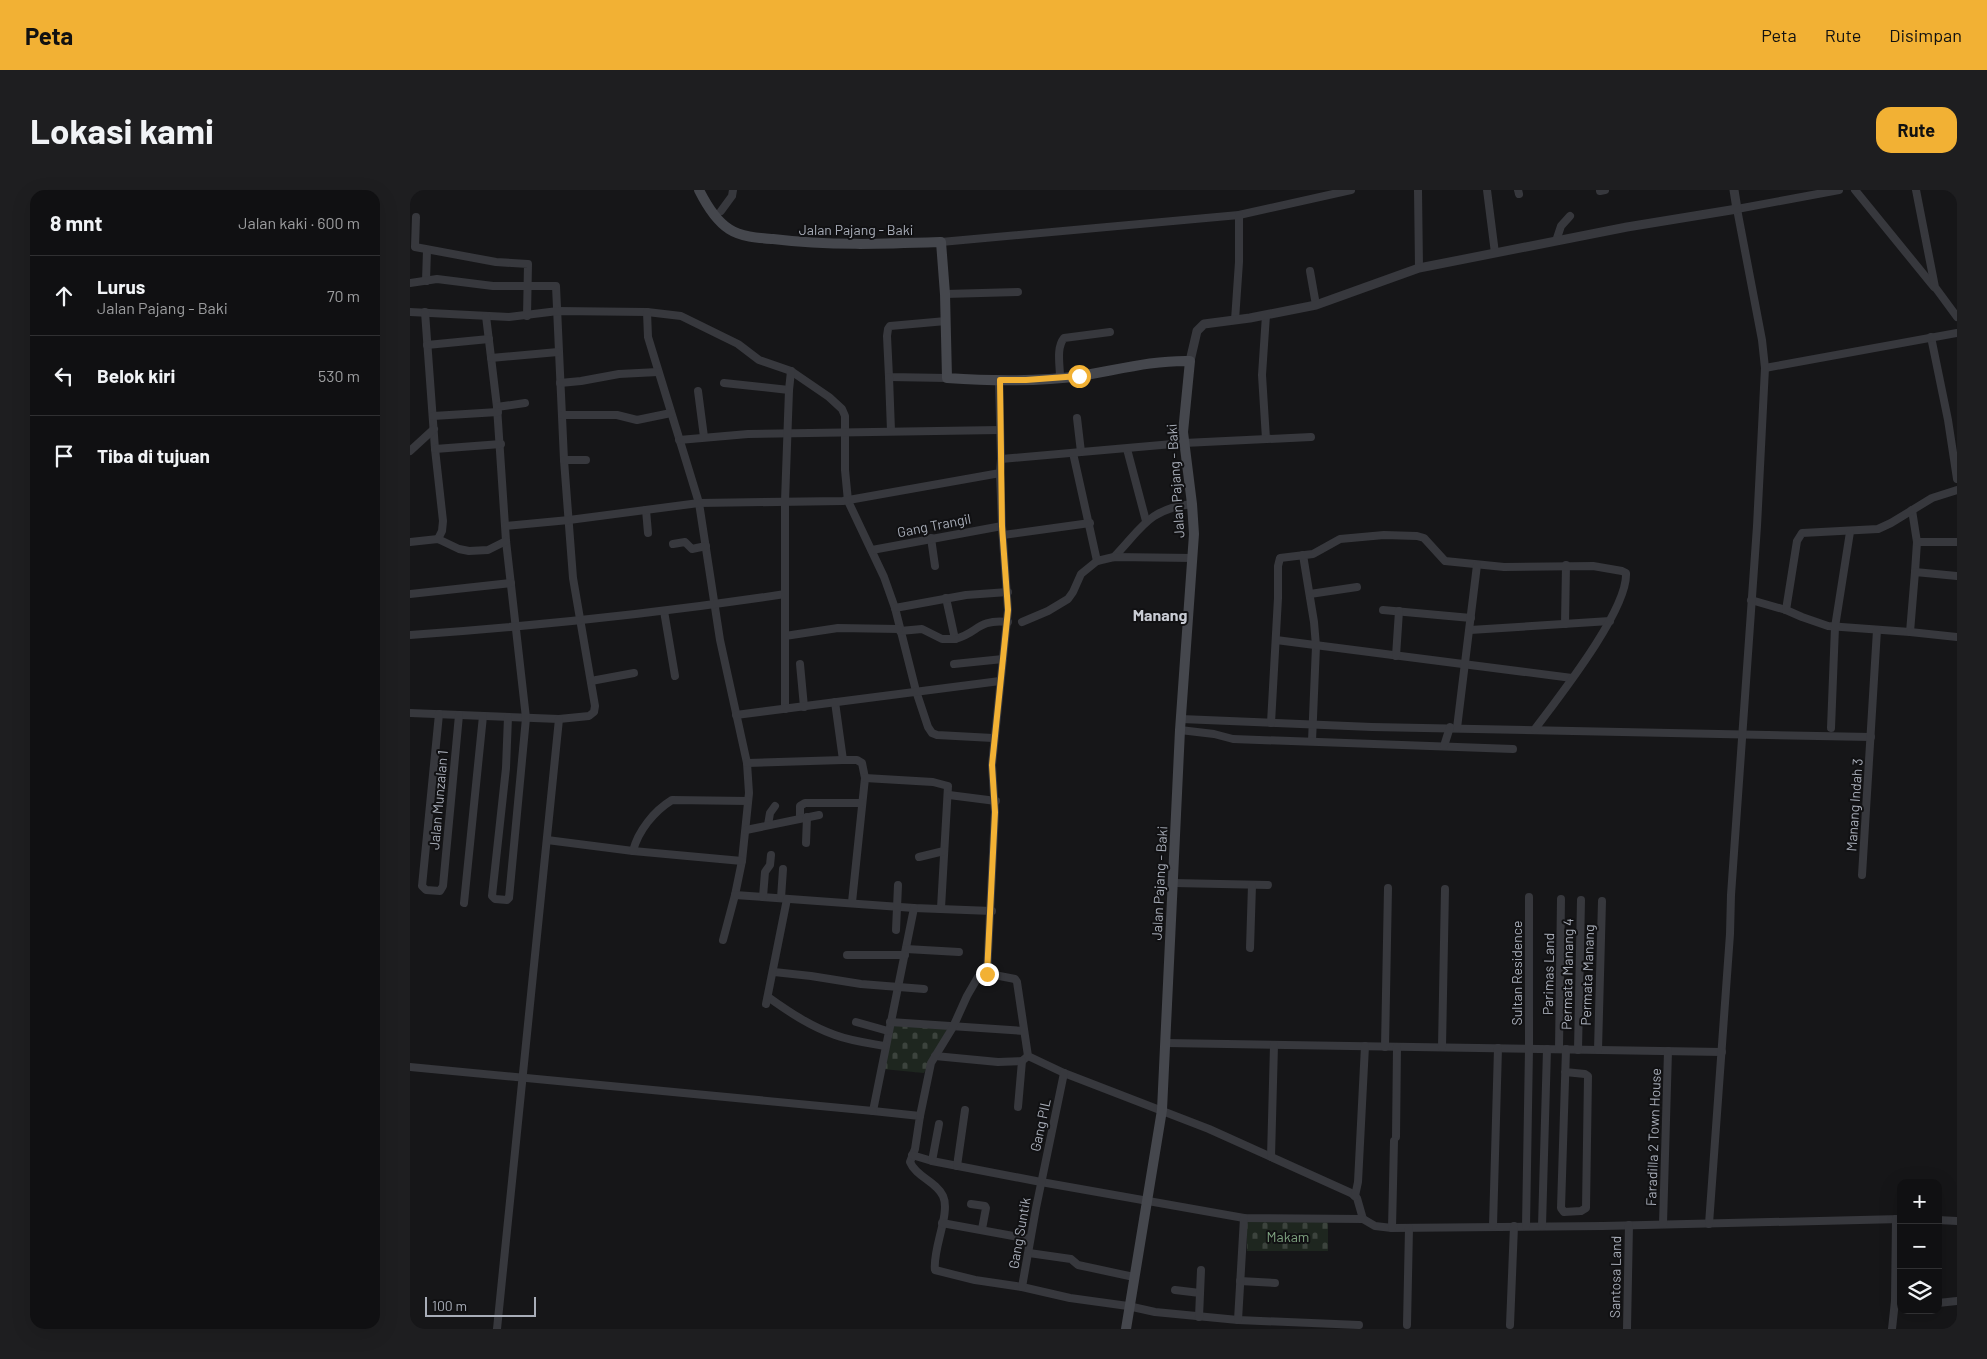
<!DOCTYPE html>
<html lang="id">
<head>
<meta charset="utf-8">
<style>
  :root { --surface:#101012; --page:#1e1e20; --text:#f1f3f6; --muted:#9c9d9f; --line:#303032; --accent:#f2b134 }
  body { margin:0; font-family:Barlow,sans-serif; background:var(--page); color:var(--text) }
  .controls { position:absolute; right:15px; bottom:15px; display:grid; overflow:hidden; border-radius:10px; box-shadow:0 5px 20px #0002 }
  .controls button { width:45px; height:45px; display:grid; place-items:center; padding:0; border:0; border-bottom:1px solid var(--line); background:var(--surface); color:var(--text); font:25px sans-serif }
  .scale { position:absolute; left:15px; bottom:12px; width:111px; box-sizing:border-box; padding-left:5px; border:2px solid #a8adb8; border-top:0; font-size:14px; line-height:18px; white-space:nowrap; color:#a8adb8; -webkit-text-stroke:4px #111113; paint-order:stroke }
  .stop { position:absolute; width:15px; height:15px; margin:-11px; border:4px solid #f2b134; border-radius:50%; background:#fff }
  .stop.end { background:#f2b134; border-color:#fff; box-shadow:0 1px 5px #0008 }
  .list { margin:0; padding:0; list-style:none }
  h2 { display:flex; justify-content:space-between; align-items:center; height:65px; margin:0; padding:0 20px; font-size:21px }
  h2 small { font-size:16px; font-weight:400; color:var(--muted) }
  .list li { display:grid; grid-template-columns:32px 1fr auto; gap:15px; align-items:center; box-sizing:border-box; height:80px; padding:0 20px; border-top:1px solid var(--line) }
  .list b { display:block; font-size:19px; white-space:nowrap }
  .list p { margin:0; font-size:16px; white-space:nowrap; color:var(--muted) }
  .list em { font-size:16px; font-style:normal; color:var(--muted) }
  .icon { flex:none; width:28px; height:28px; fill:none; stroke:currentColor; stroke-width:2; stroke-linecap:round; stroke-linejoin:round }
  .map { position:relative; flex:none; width:1547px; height:1139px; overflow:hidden; border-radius:15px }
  header { display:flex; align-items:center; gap:30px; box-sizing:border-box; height:70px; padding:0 25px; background:var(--accent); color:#111 }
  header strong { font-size:24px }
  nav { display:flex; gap:28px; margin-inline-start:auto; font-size:18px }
  .intro { display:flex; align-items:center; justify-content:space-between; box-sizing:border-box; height:120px; padding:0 30px }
  h1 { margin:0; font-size:35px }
  .button { padding:12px 22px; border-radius:15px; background:var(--accent); color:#111; font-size:18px; font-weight:700 }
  main { display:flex; gap:30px; padding:0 30px }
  aside { flex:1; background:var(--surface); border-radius:15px; box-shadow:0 5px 20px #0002 }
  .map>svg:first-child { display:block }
  .cemetery { fill:url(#cemetery-stones) }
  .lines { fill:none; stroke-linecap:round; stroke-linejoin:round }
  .minor { stroke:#37383d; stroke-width:8 }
  .tertiary { stroke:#37383d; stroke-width:9 }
  .secondary { stroke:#45474d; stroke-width:10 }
  .route { stroke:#f2b134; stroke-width:6 }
  .labels { text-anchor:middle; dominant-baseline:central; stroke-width:4; stroke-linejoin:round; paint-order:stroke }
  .street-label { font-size:14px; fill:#a8adb8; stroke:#111113 }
  .park-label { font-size:14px; fill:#7fa381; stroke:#111113 }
  .quarter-label { font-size:16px; font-weight:bold; fill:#c9ccd4; stroke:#111113 }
</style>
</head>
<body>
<header>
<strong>Peta</strong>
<nav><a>Peta</a><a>Rute</a><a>Disimpan</a></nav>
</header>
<div class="intro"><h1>Lokasi kami</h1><a class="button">Rute</a></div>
<main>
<aside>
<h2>8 mnt<small>Jalan kaki · 600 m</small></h2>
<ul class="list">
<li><svg class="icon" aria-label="ahead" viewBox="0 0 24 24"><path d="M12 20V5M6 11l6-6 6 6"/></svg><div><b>Lurus</b><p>Jalan Pajang - Baki</p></div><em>70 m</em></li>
<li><svg class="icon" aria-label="left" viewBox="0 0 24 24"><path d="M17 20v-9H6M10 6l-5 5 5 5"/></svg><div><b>Belok kiri</b></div><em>530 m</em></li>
<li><svg class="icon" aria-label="arrive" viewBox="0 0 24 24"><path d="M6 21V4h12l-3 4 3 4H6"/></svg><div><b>Tiba di tujuan</b></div></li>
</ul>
</aside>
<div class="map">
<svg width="1547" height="1139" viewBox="0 0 1547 1139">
  <defs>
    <pattern id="cemetery-stones" width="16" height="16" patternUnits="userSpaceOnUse" patternTransform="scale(1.25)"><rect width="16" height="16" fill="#1e261f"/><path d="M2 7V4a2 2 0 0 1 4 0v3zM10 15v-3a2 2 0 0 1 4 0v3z" fill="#3c433d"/></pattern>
  </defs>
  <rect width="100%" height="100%" fill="#161618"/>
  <!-- cemetery -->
  <g class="cemetery">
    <path d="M482,835L537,839L514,883L473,879Z"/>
    <path d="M837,1030L918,1031V1061H837Z"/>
  </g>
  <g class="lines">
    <!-- minor -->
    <g class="minor">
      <path d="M1008,0L1009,78"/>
      <path d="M1077,0L1085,63"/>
      <path d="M1108,0L1109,4"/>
      <path d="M1445,0L1524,97"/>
      <path d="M1506,0L1525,97L1547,127"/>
      <path d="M1190,1L1195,0"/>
      <path d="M311,21L322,6L323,0"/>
      <path d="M6,27L5,57L86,72L118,74L117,126"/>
      <path d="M1146,51L1151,36L1160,26"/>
      <path d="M531,52L829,25L941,0"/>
      <path d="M900,81L906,115"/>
      <path d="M16,91L17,60"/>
      <path d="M0,93L27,89L83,96H146L154,270L163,388L185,516L184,522L179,526L149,529L0,523"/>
      <path d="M535,104L608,102"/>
      <path d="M0,122L99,127L148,121L237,122L271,126L328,154L349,170L381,181L419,207L432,219L435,226V280L438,311L474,387L485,418L506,501L518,537L522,543L527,545L583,548"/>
      <path d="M15,122L25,259L33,331L32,341L28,349"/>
      <path d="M237,122L238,147L289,313L310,450L337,573L339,603L332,671L325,705L313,750"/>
      <path d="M76,126L87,217L96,351L116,528L99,708L97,710L85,709L82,706L96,578L98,527"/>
      <path d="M825,130L829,72V25"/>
      <path d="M536,131L480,136L478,139L477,146L479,187L537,188"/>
      <path d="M1521,147L1538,230L1547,289"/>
      <path d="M17,155L79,149"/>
      <path d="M81,168L148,162"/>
      <path d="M1355,178L1547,143"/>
      <path d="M479,187L481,241"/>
      <path d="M650,187C650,175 646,158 654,148L700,142"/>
      <path d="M589,190L591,269"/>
      <path d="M150,193L171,191L209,184L248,182"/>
      <path d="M314,193L379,200"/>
      <path d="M288,201L294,247"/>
      <path d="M87,217L115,213"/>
      <path d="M152,225H207L227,230L261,223"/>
      <path d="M23,226L88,222"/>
      <path d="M667,228L671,262"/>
      <path d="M856,249L852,185L856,125"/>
      <path d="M269,250L338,244L590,240"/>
      <path d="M25,259L91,254"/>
      <path d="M717,259L736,331"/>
      <path d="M0,261L24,239"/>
      <path d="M663,263L687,371"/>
      <path d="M154,270H176"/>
      <path d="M236,320L238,343"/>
      <path d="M1502,320L1507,352L1505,382"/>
      <path d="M96,336L159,330L289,313L433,311L590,283L591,269L774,253L901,247"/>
      <path d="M593,345L680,333"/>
      <path d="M521,348L525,376"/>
      <path d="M0,352L28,349L49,359L59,361L78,360L96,351"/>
      <path d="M1507,352H1547"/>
      <path d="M263,354L275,352L282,359L296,356"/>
      <path d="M462,360L592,336"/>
      <path d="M893,365L904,432L906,456L902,551"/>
      <path d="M704,367C732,338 738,319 782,314"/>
      <path d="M0,404L101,393"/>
      <path d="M900,404L947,397"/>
      <path d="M536,408L545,449C569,443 566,429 598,432"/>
      <path d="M1341,410L1376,420L1392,427L1418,436L1500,442L1505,382L1547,386"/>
      <path d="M485,418L556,405L598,402"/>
      <path d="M973,420L1061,428"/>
      <path d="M1376,420L1387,351L1392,343L1468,339L1481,333L1522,308L1547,300"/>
      <path d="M254,421L265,486"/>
      <path d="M612,432L638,421L658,409L663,402L671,384L687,371L704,367L783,368"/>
      <path d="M1155,434L1156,375"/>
      <path d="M1060,440L1200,431"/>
      <path d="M490,441L512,439L532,449H545"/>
      <path d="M1500,442L1547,447"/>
      <path d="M0,445C126,436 250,423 375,404"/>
      <path d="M375,446L428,438L489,439"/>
      <path d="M866,450L1162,488"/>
      <path d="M986,466L989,421"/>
      <path d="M390,474L394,517"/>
      <path d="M544,474L593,469"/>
      <path d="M181,491L224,483"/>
      <path d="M425,512L433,570"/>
      <path d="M375,519V311L379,200L381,181"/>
      <path d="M29,524L12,696L16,700L30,701L33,696L49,525"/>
      <path d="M326,525L590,491"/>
      <path d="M771,529L962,537L1461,547"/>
      <path d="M861,533L868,408V376L870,368L903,364L930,349L974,345L1007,346L1014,348L1035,371L1094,377L1183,376L1212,381L1216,383C1218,420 1148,508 1125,539"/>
      <path d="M1047,538L1067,375"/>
      <path d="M1421,538L1425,437L1440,342"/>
      <path d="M770,540L804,544L823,549L1103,559"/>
      <path d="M1034,556L1040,537"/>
      <path d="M337,573L433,570H447L452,573L455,588L442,712"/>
      <path d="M455,588L523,592L538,596L531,718"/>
      <path d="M539,605L586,611"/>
      <path d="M390,628V616L395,613H452"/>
      <path d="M358,635L360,623L365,616"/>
      <path d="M336,640L409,625"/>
      <path d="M137,650L223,661L332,671"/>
      <path d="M396,653L397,627"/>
      <path d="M223,661C228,641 244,621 262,610L338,611"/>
      <path d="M509,667L534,661"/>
      <path d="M1452,685L1467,440"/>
      <path d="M764,693L858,695"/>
      <path d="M325,705L504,718L582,721"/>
      <path d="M353,707L355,682L360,675L361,665"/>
      <path d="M371,708L373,679"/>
      <path d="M54,713L73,526"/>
      <path d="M504,718L463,921L510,926L505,959L500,972C506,987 526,991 533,1006C541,1023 522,1060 525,1080L565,1090L612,1097L660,1108L718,1116L745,1122L828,1130L949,1135"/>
      <path d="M486,740L488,695"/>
      <path d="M840,758L842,695"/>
      <path d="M496,759L549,762"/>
      <path d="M437,765H495"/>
      <path d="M364,782L401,786L451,794L514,799"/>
      <path d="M577,784L585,622L582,575L598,420L592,336L590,283"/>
      <path d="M358,807C379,822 400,836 425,845C441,851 458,853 475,856"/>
      <path d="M356,814L377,709"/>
      <path d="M446,832L478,841"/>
      <path d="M480,832L614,841"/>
      <path d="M756,853L1312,862"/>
      <path d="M975,857L978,698"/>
      <path d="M1032,857L1035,699"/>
      <path d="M1149,859L1151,709"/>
      <path d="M1168,860L1171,710"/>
      <path d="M1188,860L1192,711"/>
      <path d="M525,866L588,872L612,871L618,866"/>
      <path d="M0,877L463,921"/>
      <path d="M1155,882L1175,884L1178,886L1176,1018L1171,1021L1154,1022L1151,1018L1156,859"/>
      <path d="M608,917L612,871"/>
      <path d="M510,926L521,873L543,837L557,806L568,787L574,783L605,789L607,792L618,866L654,883L799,939L941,1003L947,1008L953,1029"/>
      <path d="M986,947L987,857"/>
      <path d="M502,965L522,971L631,992L834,1028L953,1029L965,1036L982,1038L1193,1036L1491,1029"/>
      <path d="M861,967L864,855"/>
      <path d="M522,971L529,934"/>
      <path d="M547,976L555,920"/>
      <path d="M945,1006L948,992L955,856"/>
      <path d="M561,1014L575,1016L576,1018L572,1039"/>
      <path d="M1528,1030L1547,1031"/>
      <path d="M532,1033L620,1049"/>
      <path d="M1253,1034L1258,861"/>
      <path d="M1299,1034L1320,744L1321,705L1347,336L1355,178L1352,150L1327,19L1429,0"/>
      <path d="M1083,1036L1088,858"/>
      <path d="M1116,1036L1119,859V707"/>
      <path d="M1132,1036L1137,859"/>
      <path d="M982,1038L984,951"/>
      <path d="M619,1063L661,1069L668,1075L724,1087"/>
      <path d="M830,1091L865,1093"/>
      <path d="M612,1097L626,1018L654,883"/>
      <path d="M765,1100L790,1103"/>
      <path d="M1528,1113L1547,1111"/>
      <path d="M789,1127L791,1080"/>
      <path d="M828,1130L834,1028"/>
      <path d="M997,1135L999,1038"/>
      <path d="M1100,1135L1104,1036"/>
      <path d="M87,1139L149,529"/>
      <path d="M1217,1139L1219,1035"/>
      <path d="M1482,1139L1485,1111L1486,1029"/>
    </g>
    <!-- tertiary -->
    <path class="tertiary" d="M780,171L787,141L794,134L840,128L906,115L1009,78L1217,37L1327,19L1324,0"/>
    <!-- secondary -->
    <path class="secondary" d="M289,0C296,14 305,30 319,39C331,47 349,48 363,49C419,56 474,54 531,52L535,104L537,188C581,191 626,192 670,186C707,180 743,170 780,171L773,242L782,314L784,344L770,540L752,920L716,1139"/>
  </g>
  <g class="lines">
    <!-- route -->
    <path class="route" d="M577,784L585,622L582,575L598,420L592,336L590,190H616L669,186"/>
  </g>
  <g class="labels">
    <!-- street labels -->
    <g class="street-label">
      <text x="446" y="39">Jalan Pajang - Baki</text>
      <text transform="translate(765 291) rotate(-94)">Jalan Pajang - Baki</text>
      <text transform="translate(524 335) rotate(-11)">Gang Trangil</text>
      <text transform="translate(28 610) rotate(-85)">Jalan Munzalan 1</text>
      <text transform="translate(1444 615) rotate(-86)">Manang Indah 3</text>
      <text transform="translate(749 693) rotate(-87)">Jalan Pajang - Baki</text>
      <text transform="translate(1106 783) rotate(-90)">Sultan Residence</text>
      <text transform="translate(1138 784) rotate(-89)">Parimas Land</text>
      <text transform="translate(1157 784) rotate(-89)">Permata Manang 4</text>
      <text transform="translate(1177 785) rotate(-88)">Permata Manang</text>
      <text transform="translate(630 935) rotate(-78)">Gang PIL</text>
      <text transform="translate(1243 947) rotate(-88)">Faradilla 2 Town House</text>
      <text transform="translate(609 1043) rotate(-80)">Gang Suntik</text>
      <text transform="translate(1205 1087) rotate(-89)">Santosa Land</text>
    </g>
    <!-- park labels -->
    <g class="park-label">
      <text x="878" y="1046">Makam</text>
    </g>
    <!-- quarter labels -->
    <g class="quarter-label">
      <text x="750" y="424">Manang</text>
    </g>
  </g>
</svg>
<div class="controls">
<button>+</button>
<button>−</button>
<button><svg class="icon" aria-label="layers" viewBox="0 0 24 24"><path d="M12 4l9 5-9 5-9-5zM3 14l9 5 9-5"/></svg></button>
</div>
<div class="scale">100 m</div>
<div class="stop" style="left:669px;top:186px"></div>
<div class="stop end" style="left:577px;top:784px"></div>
</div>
</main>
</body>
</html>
